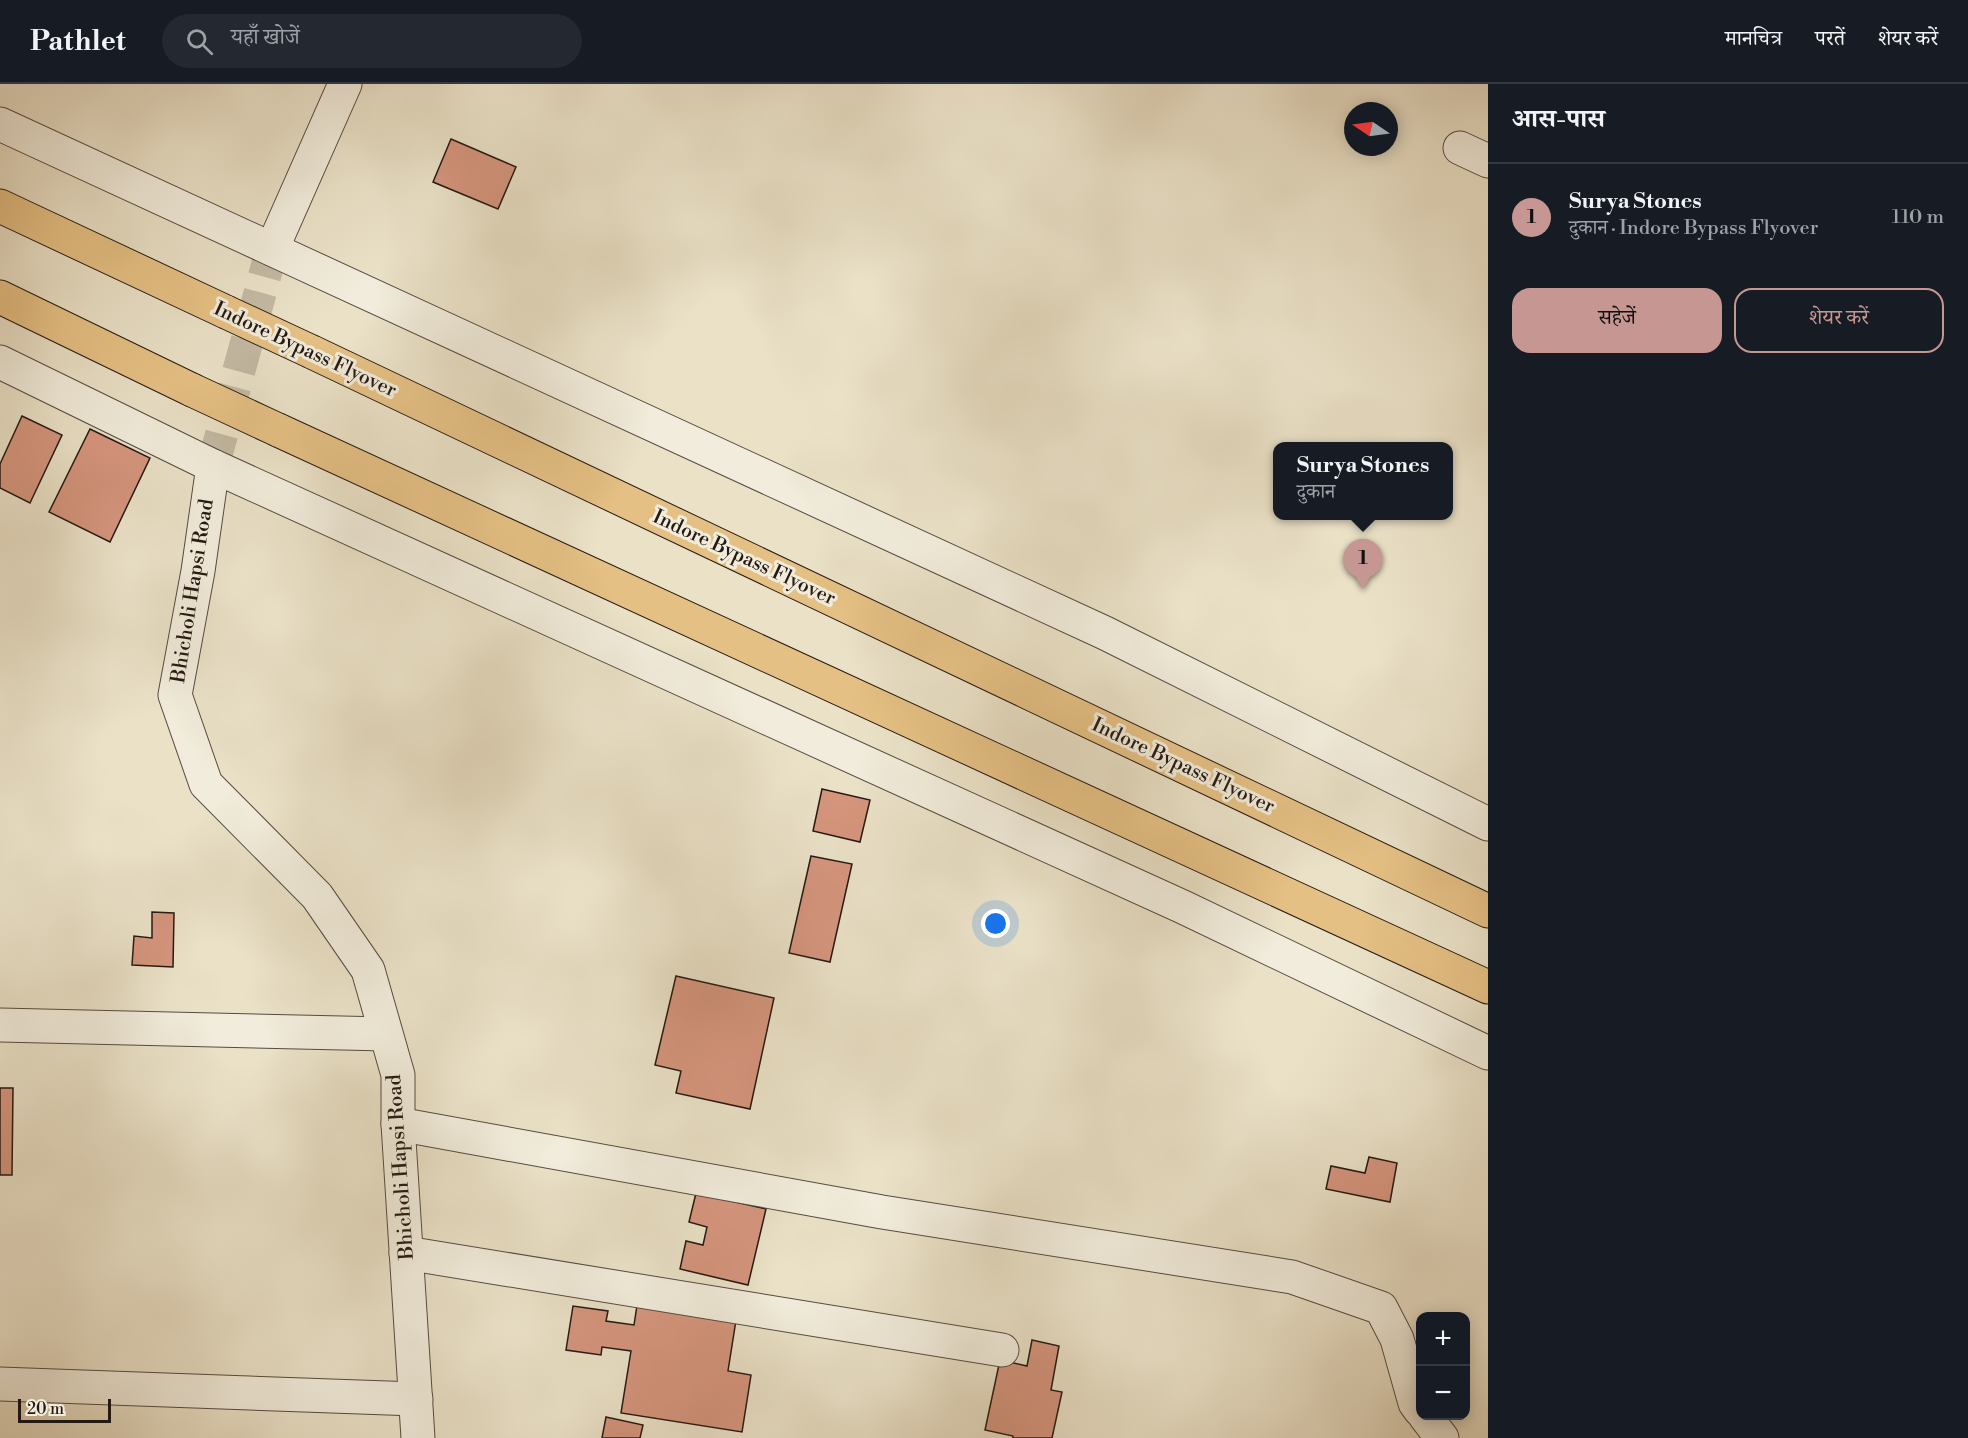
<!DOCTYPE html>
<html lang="hi">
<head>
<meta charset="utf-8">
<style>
  :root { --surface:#171b24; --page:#242831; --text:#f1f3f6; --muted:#9ea1a6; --line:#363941; --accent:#c59692 }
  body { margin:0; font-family:"Libre Bodoni","Noto Serif Devanagari",serif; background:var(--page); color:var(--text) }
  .controls { position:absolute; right:18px; bottom:18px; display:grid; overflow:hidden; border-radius:12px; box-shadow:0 3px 15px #0003 }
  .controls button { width:54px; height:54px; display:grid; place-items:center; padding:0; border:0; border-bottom:2px solid var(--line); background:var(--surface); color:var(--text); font:30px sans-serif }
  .compass { position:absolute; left:1344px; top:18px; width:54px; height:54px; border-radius:50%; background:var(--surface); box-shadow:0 3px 15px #0003; rotate:283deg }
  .scale { position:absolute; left:18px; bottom:15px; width:93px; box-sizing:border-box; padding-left:6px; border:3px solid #251913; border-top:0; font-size:16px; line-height:21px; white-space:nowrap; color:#251913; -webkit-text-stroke:4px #f1ecdb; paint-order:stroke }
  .you { position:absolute; left:996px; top:840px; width:21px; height:21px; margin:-15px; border:4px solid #fff; border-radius:50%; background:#1a73e8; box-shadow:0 0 0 9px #1a73e833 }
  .badge { display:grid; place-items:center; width:39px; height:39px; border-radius:50%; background:var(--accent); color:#111; font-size:20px; font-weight:700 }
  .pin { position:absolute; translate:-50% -50px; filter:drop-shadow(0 2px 3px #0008) }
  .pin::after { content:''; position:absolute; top:32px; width:21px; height:18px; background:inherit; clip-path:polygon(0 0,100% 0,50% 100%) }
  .popup { position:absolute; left:1273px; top:358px; width:180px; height:78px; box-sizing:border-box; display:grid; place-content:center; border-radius:12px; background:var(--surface); filter:drop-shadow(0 2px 4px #0005); font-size:20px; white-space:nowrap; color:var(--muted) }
  .popup b { font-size:22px; color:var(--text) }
  .popup::after { content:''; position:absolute; left:50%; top:100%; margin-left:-12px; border:12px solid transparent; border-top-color:var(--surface) }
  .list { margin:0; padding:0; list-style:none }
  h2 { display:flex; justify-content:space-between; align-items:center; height:78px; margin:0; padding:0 24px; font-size:26px }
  h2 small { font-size:20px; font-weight:400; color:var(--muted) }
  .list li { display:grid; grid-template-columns:39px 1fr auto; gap:18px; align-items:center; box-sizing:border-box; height:108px; padding:0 24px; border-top:2px solid var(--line) }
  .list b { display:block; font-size:22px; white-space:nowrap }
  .list p { margin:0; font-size:20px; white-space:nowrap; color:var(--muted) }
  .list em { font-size:20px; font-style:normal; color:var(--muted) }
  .actions { display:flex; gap:12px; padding:18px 24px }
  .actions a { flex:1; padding:14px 0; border:2px solid var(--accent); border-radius:18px; text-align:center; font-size:21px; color:var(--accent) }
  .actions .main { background:var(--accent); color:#111 }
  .icon { flex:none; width:33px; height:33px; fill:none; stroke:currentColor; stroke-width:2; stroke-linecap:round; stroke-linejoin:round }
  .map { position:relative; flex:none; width:1488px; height:1354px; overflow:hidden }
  header { display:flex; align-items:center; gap:36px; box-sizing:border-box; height:84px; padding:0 30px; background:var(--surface); border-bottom:2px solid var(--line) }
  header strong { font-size:28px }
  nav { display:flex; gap:33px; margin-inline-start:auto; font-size:21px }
  .search { width:420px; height:54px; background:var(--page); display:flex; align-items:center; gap:15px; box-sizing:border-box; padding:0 21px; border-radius:33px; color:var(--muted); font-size:22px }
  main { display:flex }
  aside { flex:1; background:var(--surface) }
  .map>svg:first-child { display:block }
  .building { fill:#d5957d; stroke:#251913; stroke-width:1.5 }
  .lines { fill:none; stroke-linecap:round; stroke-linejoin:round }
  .tertiary-tunnel { stroke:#c3b9a3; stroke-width:33; stroke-dasharray:33 16; stroke-linecap:butt }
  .minor-casing { stroke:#564b40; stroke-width:35 }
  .tertiary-casing { stroke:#564b40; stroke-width:35 }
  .trunk-casing { stroke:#251913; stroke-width:35 }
  .minor { stroke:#f1ecdb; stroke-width:33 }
  .tertiary { stroke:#f1ecdb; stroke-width:33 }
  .trunk { stroke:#e5c084; stroke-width:33 }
  .trunk-bridge-casing { stroke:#251913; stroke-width:35; stroke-linecap:butt }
  .trunk-bridge { stroke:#e5c084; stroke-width:33 }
  .labels { text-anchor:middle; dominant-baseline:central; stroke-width:6; stroke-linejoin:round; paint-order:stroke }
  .street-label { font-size:20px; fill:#251913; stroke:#f1ecdb }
</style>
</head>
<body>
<header>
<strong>Pathlet</strong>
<div class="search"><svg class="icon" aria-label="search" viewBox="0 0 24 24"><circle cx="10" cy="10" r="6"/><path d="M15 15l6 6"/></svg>यहाँ खोजें</div>
<nav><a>मानचित्र</a><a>परतें</a><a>शेयर करें</a></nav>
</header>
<main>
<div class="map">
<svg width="1488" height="1354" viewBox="0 0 1488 1354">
  <rect width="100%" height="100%" fill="#eae1c7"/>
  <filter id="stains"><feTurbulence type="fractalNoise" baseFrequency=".00333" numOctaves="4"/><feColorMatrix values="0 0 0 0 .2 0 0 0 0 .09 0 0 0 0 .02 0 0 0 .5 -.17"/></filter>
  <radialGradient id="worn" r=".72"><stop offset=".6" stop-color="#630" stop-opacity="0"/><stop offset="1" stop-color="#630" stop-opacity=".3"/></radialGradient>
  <!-- building -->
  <g class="building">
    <path d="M451,55L516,83L498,125L433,98Z"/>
    <path d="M22,332L62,351L30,419L0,404V380Z"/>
    <path d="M90,345L150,374L110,458L49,428Z"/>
    <path d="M822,705L870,716L860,758L813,747Z"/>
    <path d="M811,772L852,780L830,878L789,869Z"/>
    <path d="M152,828L174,829L173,883L132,881L134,852L152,854Z"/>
    <path d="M676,892L774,914L750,1025L676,1009L681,987L655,981Z"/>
    <path d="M0,1004H13L12,1091H0Z"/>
    <path d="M1369,1073L1397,1079L1390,1118L1326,1105L1331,1082L1365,1089Z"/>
    <path d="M696,1109L766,1125L748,1201L680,1185L686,1157L703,1161L707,1143L689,1138Z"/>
    <path d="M638,1215L737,1230L728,1287L751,1291L742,1348L621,1329L631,1267L602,1263L601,1271L566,1266L573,1222L608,1227L606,1237L634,1241Z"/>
    <path d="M1032,1256L1059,1262L1051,1306L1062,1308L1052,1354H1013V1352L985,1346L1000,1276L1027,1282Z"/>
    <path d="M606,1333L643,1341L640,1354H602Z"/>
  </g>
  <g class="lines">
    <!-- tertiary-tunnel -->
    <path class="tertiary-tunnel" d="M213,382L272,165"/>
    <defs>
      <g id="minor">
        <path d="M1460,64L1488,77"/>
        <path d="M0,941L386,950"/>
        <path d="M398,1040L882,1128L1292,1193L1381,1224L1397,1255L1415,1319L1420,1326"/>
        <path d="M406,1169L1002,1266"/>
        <path d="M0,1300L416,1315"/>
        <path d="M1425,1332L1442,1354"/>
      </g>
      <g id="tertiary">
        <path d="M0,40L1105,549L1488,740"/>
        <path d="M272,165L345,0"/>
        <path d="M0,278L213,382L1183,823L1488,969"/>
        <path d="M213,382L198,487L175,611L206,700L317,812L368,886L398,991V1040L418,1354"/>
      </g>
      <g id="trunk">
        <path d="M0,122L226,228"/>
        <path d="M0,213L192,306"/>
        <path d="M312,268L1488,827"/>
        <path d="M278,346L1488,903"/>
      </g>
    </defs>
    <!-- minor casing -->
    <use href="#minor" class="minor-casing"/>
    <!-- tertiary casing -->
    <use href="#tertiary" class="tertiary-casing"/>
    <!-- trunk casing -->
    <use href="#trunk" class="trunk-casing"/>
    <!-- minor -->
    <use href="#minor" class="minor"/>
    <!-- tertiary -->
    <use href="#tertiary" class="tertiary"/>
    <!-- trunk -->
    <use href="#trunk" class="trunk"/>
    <defs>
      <g id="trunk-bridge">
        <path d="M226,228L312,268"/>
        <path d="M192,306L278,346"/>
      </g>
    </defs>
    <!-- trunk-bridge casing -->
    <use href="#trunk-bridge" class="trunk-bridge-casing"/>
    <!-- trunk-bridge -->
    <use href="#trunk-bridge" class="trunk-bridge"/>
  </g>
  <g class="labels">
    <!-- street labels -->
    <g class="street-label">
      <text transform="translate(305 266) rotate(25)">Indore Bypass Flyover</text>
      <text transform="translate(744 474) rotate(25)">Indore Bypass Flyover</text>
      <text transform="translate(193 507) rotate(-81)">Bhicholi Hapsi Road</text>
      <text transform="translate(1183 682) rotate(25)">Indore Bypass Flyover</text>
      <text transform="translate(401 1083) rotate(-94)">Bhicholi Hapsi Road</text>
    </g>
  </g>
  <rect width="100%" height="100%" filter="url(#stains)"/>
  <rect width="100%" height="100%" fill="url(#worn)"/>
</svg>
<div class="controls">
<button>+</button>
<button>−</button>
</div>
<svg class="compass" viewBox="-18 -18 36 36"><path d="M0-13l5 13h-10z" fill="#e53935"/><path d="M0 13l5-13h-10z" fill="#9ea1a6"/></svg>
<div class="scale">20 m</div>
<div class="you"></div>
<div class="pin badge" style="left:1363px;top:505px">1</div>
<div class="popup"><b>Surya Stones</b>दुकान</div>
</div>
<aside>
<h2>आस-पास<small></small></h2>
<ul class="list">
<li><span class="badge">1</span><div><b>Surya Stones</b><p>दुकान · Indore Bypass Flyover</p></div><em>110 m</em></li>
</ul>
<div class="actions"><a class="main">सहेजें</a><a>शेयर करें</a></div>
</aside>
</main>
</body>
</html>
